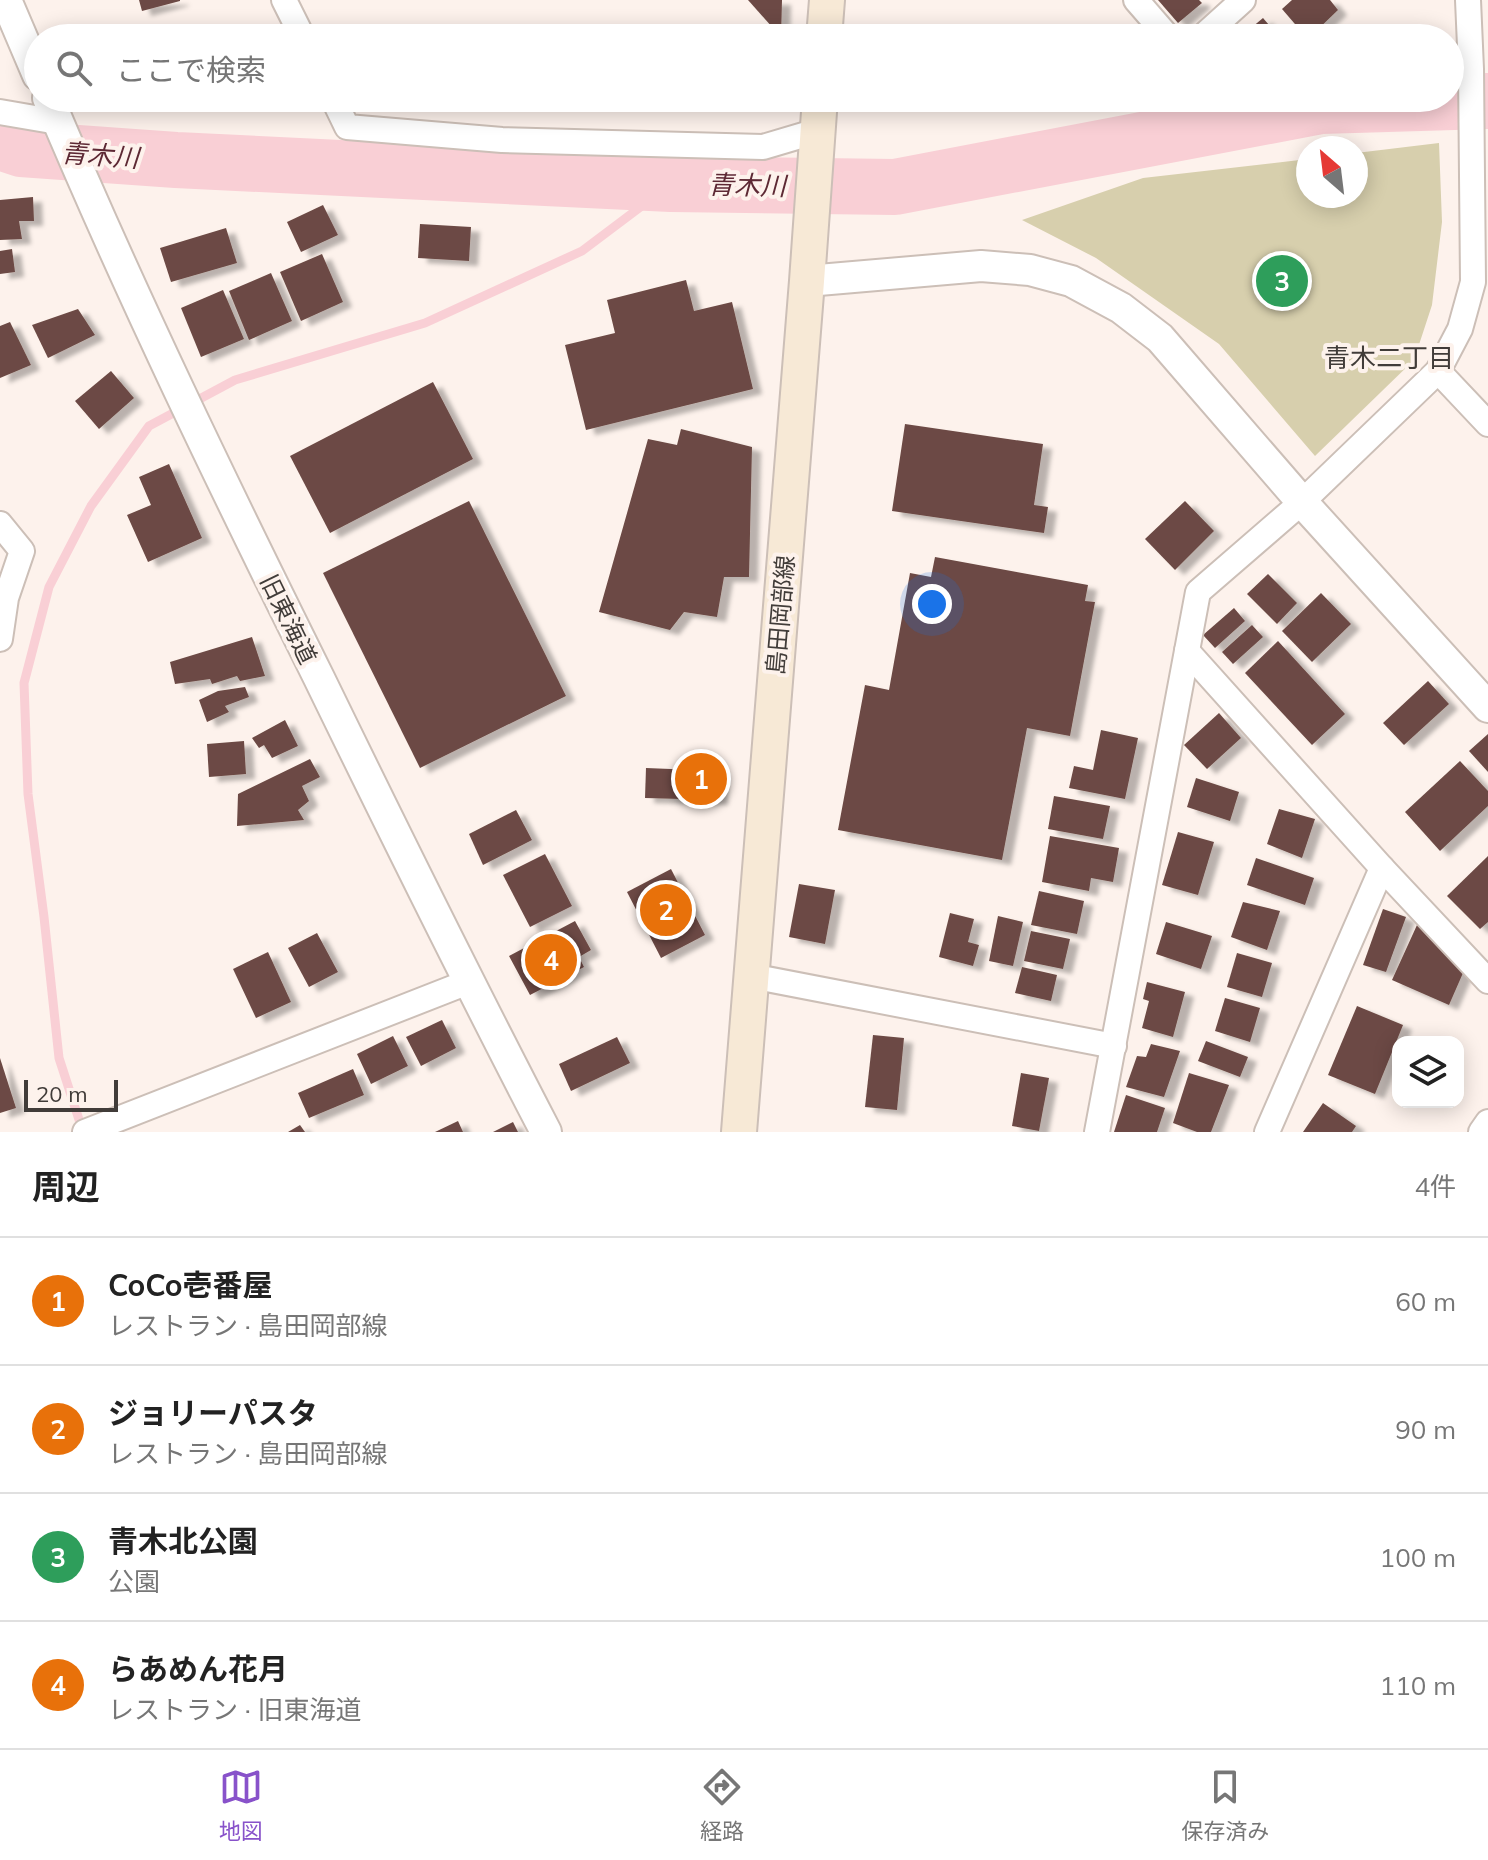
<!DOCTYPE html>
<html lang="ja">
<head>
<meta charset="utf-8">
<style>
  :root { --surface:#fff; --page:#f2f2f2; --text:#222; --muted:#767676; --line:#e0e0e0; --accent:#8852ca }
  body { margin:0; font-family:Mulish,"Noto Sans JP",sans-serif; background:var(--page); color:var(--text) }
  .controls { position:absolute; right:24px; bottom:24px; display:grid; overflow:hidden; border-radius:16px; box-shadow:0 4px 20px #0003 }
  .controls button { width:72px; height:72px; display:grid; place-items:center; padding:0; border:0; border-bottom:2px solid var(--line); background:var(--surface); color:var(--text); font:40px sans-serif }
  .compass { position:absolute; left:1296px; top:136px; width:72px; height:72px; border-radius:50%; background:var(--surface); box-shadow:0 4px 20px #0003; rotate:332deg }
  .scale { position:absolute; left:24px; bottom:20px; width:94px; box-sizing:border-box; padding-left:8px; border:4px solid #413c39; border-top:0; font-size:22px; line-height:28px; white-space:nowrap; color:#413c39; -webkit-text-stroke:6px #fdf2ec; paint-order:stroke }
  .you { position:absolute; left:932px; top:604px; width:28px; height:28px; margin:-20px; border:6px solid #fff; border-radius:50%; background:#1a73e8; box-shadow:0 0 0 12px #1a73e833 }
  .badge { display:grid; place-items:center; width:52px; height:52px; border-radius:50%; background:var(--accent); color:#fff; font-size:26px; font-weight:700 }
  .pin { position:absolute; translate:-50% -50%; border:4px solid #fff; box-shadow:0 2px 8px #0006 }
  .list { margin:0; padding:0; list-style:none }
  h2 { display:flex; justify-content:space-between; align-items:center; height:104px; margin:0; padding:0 32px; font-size:34px }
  h2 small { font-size:26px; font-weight:400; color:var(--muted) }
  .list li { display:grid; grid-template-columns:52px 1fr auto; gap:24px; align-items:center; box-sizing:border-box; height:128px; padding:0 32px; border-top:2px solid var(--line) }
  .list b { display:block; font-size:30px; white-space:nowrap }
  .list p { margin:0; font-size:26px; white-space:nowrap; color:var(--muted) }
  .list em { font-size:26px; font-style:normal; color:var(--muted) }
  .icon { flex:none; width:44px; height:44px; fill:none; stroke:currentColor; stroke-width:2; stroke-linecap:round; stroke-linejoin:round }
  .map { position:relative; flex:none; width:1488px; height:1132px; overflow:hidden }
  .search { position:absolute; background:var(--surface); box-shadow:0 4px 20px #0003; left:24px; right:24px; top:24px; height:88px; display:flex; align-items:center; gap:20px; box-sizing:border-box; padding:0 28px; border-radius:44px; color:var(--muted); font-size:30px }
  .sheet { height:616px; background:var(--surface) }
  nav { display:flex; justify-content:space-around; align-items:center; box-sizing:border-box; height:112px; border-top:2px solid var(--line); background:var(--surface); font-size:22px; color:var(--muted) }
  nav a { display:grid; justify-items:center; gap:4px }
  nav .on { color:var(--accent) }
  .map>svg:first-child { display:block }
  .green { fill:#d7cfad }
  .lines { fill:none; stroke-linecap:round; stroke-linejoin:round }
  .stream { stroke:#f9cfd5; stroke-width:9 }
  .river { stroke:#f9cfd5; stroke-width:56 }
  .building { fill:#6c4a44; filter:url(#shadow) }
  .minor-casing { stroke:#ccbfb7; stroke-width:28 }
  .tertiary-casing { stroke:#ccbfb7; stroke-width:34 }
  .secondary-casing { stroke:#ccbfb7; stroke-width:38 }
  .minor { stroke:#fff; stroke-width:24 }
  .tertiary { stroke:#fff; stroke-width:30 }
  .secondary { stroke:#f7e9d6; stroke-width:34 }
  .labels { text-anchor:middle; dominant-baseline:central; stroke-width:8; stroke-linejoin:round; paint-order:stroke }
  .street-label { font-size:24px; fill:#413c39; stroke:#fdf2ec }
  .water-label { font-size:26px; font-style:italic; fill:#5d2934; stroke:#fdf2ec }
  .neighbourhood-label { font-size:26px; fill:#413c39; stroke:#fdf2ec }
</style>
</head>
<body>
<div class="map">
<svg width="1488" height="1132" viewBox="0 0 1488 1132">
  <defs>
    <filter id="shadow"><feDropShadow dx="9" dy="5" stdDeviation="2" flood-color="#0004"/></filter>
  </defs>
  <rect width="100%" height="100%" fill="#fdf2ec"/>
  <!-- green -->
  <path class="green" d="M1439,143L1442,222L1432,305L1414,360L1315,456L1219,344L1096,258L1022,220L1143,178L1308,159V196H1356V153Z"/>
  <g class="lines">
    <!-- stream -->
    <path class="stream" d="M83,1132L59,1058L44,917L28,794L24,683L49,587L91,506L149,426L235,380L425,323L582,251L671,184"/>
    <!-- river -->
    <path class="river" d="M0,142L21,149L176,160L671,184L895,187L1321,106L1488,101"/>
  </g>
  <!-- building -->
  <g class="building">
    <path d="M139,0H180V1L142,11Z"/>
    <path d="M748,0H782L781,37Z"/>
    <path d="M1158,0H1199L1202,3L1178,23Z"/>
    <path d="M1292,0H1330L1338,10L1309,38H1307L1282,9Z"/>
    <path d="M1263,18L1280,38H1239Z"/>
    <path d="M33,197L34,221H19L22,239L0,240V200Z"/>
    <path d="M323,205L338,235L301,252L287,222Z"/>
    <path d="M420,224L471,227L469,261L418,258Z"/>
    <path d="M226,228L237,263L171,282L160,248Z"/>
    <path d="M12,249L15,272L0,274V251Z"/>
    <path d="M322,254L343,302L301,321L280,272Z"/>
    <path d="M271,273L292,321L249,340L229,291Z"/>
    <path d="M686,280L694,311L732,302L753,389L586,430L565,345L615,333L607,300Z"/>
    <path d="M223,290L244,339L201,357L181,308Z"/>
    <path d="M78,309L95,335L48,358L32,325Z"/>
    <path d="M10,322L31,365L0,378V326Z"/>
    <path d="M111,371L134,398L99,429L75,401Z"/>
    <path d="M433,382L473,459L330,533L290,456Z"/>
    <path d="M905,424L1043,444L1034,505L1048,507L1044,533L892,511Z"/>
    <path d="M681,429L752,447L749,577H724L717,617L684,612L670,630L599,612L648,439L677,445Z"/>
    <path d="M169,464L202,538L148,562L127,515L151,505L139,477Z"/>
    <path d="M469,501L566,696L420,768L323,573Z"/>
    <path d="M1185,501L1214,531L1175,570L1145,539Z"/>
    <path d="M935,557L1088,585L1085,601L1095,602L1070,736L1027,728L1002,860L838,830L865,685L889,690L910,573L931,577Z"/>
    <path d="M1268,574L1297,603L1277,624L1247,594Z"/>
    <path d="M1321,593L1351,624L1312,662L1282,631Z"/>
    <path d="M1234,608L1245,621L1215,648L1203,635Z"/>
    <path d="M1252,625L1263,637L1233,664L1222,652Z"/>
    <path d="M252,637L265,676L240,681L237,676L212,684L210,679L175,684L170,662Z"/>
    <path d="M1278,641L1345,714L1312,745L1245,673Z"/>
    <path d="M1428,681L1449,704L1404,745L1383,723Z"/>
    <path d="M245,687L249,697L225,706L229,712L207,722L199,700L218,691Z"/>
    <path d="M1219,713L1241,738L1207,769L1184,745Z"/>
    <path d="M285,720L298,746L272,758L264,745L259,748L252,738Z"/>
    <path d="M1101,730L1138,738L1125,799L1069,788L1074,766L1093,770Z"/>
    <path d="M1488,734V772L1469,751Z"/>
    <path d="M244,741L246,774L209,777L207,744Z"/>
    <path d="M310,759L320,777L302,786L309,801L298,810L304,820L237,826L238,794Z"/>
    <path d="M1460,761L1488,791V806L1440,851L1405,812Z"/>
    <path d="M646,768L720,771L719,800L645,798Z"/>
    <path d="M1196,778L1239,792L1230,821L1187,807Z"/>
    <path d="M1054,796L1110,806L1103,839L1048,829Z"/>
    <path d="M1279,809L1315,819L1302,858L1267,844Z"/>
    <path d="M516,810L532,840L483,865L469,834Z"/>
    <path d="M1178,832L1214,842L1198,895L1162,885Z"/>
    <path d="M1050,836L1119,848L1113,882L1091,878L1089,891L1042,882Z"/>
    <path d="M545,854L572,906L530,927L503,875Z"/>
    <path d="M1488,856V922L1480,929L1447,896Z"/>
    <path d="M1256,858L1314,878L1305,905L1247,885Z"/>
    <path d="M671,869L705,935L661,958L627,892Z"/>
    <path d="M799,884L835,890L825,944L789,937Z"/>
    <path d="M1039,891L1084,901L1077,934L1031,925Z"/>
    <path d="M1243,902L1280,911L1267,950L1231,937Z"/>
    <path d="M1383,909L1406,917L1386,972L1363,965Z"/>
    <path d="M950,913L974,919L968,942L979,945L973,966L939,957Z"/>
    <path d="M998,916L1023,922L1013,966L989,961Z"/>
    <path d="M575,921L591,950L579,957L584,967L530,995L509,956Z"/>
    <path d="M1166,922L1212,936L1201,969L1156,954Z"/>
    <path d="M1417,925L1463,973L1449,1005L1392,980Z"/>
    <path d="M1031,931L1070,939L1063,969L1024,961Z"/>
    <path d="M317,933L338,972L309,987L288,948Z"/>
    <path d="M268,952L291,1002L256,1018L233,969Z"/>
    <path d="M1237,953L1272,963L1262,997L1227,987Z"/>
    <path d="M1022,967L1057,975L1051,1001L1015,993Z"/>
    <path d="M1147,982L1185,992L1173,1037L1142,1028L1149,1001L1143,999Z"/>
    <path d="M1225,998L1260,1008L1250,1042L1215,1031Z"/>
    <path d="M1357,1006L1403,1025L1375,1094L1328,1075Z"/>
    <path d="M442,1020L456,1048L421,1066L406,1037Z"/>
    <path d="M873,1035L904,1038L897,1110L865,1107Z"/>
    <path d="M393,1036L408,1066L371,1084L357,1054Z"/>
    <path d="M617,1037L630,1063L571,1091L559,1064Z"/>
    <path d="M1206,1041L1248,1057L1240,1077L1198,1061Z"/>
    <path d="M1151,1044L1180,1051L1164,1097L1126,1087L1137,1056L1146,1057Z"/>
    <path d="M0,1058L16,1108L0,1113Z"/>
    <path d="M353,1069L364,1095L309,1118L298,1093Z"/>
    <path d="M1021,1073L1049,1078L1039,1131L1012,1126Z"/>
    <path d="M1189,1073L1229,1085L1211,1132H1197L1173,1123Z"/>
    <path d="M1126,1095L1165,1108L1157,1132H1114Z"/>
    <path d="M1323,1103L1356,1126L1352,1132H1303Z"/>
    <path d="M458,1121L463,1132H435Z"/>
    <path d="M513,1122L518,1132H493Z"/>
    <path d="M300,1125L305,1132H288Z"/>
  </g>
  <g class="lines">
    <defs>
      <g id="minor">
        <path d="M284,0L303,38"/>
        <path d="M1136,0L1169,38"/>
        <path d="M1201,38L1243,0"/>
        <path d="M333,98L347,127L502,140L763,147L817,131"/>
        <path d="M0,112L58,122"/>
        <path d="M1438,371L1488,424"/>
        <path d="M0,524L22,551L6,598L0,639"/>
        <path d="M1187,651L1382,868L1488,981"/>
        <path d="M751,976L1114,1046"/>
        <path d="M85,1132L468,982"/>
        <path d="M1097,1132L1198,592L1302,502L1438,371L1460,329L1473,282L1471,69L1468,0"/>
        <path d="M1267,1132L1382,868"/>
        <path d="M1481,1132L1488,1122"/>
      </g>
      <g id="tertiary">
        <path d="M6,0L38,75"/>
        <path d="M48,98C131,295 224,487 319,678C393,830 468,982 546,1132"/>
        <path d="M807,281L981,266L1030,270L1071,281L1121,308L1160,338L1302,502L1488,707"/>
      </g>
      <g id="secondary">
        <path d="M824,38L827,0"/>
        <path d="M739,1132L807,281L820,98"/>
      </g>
    </defs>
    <!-- minor casing -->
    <use href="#minor" class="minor-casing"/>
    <!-- tertiary casing -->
    <use href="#tertiary" class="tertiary-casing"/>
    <!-- secondary casing -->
    <use href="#secondary" class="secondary-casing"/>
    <!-- minor -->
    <use href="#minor" class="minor"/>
    <!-- tertiary -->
    <use href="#tertiary" class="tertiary"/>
    <!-- secondary -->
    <use href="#secondary" class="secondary"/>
  </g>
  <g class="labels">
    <!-- street labels -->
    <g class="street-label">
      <text transform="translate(780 615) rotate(-85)">島田岡部線</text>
      <text transform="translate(289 619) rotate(64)">旧東海道</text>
    </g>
    <!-- water labels -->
    <g class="water-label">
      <text transform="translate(100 155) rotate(4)">青木川</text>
      <text transform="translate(747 185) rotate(1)">青木川</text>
    </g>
    <!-- neighbourhood labels -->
    <g class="neighbourhood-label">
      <text x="1389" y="357">青木二丁目</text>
    </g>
  </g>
</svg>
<div class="controls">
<button><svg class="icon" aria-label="layers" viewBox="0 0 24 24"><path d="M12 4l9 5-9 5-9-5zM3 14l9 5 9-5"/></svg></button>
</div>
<svg class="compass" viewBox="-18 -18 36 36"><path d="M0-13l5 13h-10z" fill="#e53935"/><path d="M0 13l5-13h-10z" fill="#767676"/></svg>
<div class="scale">20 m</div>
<div class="you"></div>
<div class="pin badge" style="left:701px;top:779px;background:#e8710a">1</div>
<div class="pin badge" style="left:666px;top:910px;background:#e8710a">2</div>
<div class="pin badge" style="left:1282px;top:281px;background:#2e9e5b">3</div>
<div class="pin badge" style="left:551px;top:960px;background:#e8710a">4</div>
<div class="search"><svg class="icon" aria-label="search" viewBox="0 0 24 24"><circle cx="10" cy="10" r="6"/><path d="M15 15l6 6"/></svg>ここで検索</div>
</div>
<section class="sheet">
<h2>周辺<small>4件</small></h2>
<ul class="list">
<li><span class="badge" style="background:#e8710a">1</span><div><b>CoCo壱番屋</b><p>レストラン · 島田岡部線</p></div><em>60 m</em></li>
<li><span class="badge" style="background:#e8710a">2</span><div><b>ジョリーパスタ</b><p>レストラン · 島田岡部線</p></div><em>90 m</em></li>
<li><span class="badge" style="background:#2e9e5b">3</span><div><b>青木北公園</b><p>公園</p></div><em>100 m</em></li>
<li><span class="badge" style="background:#e8710a">4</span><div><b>らあめん花月</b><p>レストラン · 旧東海道</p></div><em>110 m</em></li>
</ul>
</section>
<nav>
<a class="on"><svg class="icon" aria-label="map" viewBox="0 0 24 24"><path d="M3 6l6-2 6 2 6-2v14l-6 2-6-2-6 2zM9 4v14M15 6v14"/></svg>地図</a>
<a><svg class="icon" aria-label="directions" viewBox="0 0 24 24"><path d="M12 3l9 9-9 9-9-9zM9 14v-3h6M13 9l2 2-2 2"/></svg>経路</a>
<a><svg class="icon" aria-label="saved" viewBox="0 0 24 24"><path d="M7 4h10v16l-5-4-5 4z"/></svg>保存済み</a>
</nav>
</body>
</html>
